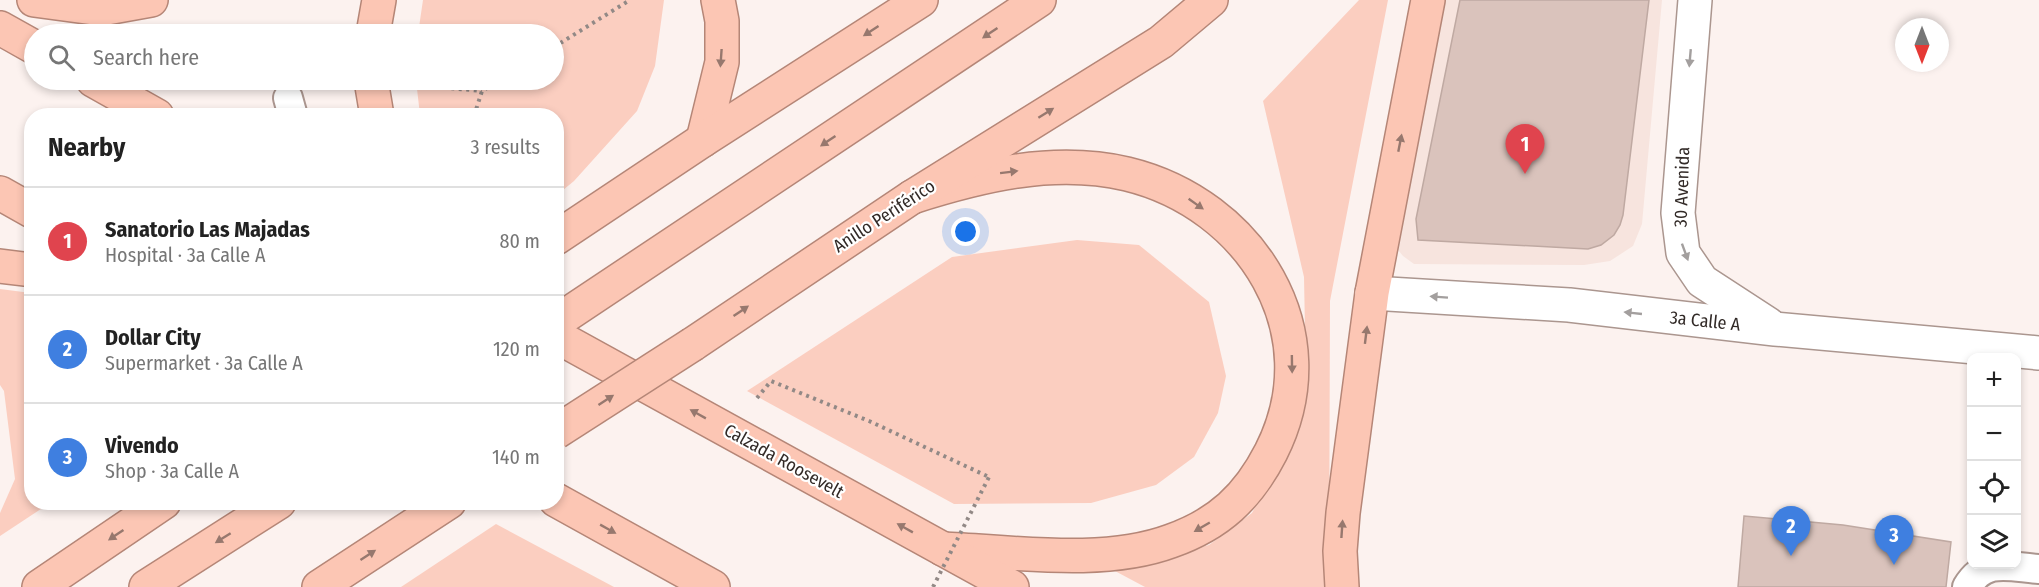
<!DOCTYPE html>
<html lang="en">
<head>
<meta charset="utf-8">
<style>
  :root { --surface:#fff; --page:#f2f2f2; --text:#222; --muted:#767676; --line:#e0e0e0; --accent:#0f766e }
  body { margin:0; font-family:"Fira Sans Condensed",sans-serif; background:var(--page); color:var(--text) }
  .controls { position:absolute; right:18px; bottom:18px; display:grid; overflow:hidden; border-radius:12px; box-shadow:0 3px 9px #0003 }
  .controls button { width:54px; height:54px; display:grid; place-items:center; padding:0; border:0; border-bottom:2px solid var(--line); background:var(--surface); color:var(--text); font:30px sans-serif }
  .compass { position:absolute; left:1895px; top:18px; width:54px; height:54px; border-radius:50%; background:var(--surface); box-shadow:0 3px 9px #0003; rotate:180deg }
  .you { position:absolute; left:966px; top:232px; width:21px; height:21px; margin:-15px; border:4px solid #fff; border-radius:50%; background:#1a73e8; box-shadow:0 0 0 9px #1a73e833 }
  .badge { display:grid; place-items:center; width:39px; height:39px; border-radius:50%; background:var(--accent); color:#fff; font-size:20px; font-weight:700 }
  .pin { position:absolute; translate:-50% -50px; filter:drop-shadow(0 2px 3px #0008) }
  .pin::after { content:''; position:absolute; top:32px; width:21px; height:18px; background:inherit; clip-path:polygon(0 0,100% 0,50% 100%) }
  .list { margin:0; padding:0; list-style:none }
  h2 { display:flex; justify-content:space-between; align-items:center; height:78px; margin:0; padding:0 24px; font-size:26px }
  h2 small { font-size:20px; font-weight:400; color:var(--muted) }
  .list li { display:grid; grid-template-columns:39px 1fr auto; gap:18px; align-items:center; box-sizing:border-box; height:108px; padding:0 24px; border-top:2px solid var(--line) }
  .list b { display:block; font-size:22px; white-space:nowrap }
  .list p { margin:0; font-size:20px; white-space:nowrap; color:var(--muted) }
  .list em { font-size:20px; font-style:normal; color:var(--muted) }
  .icon { flex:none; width:33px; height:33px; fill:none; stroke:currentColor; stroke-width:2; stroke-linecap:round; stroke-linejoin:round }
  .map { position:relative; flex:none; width:2039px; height:587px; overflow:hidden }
  .search { position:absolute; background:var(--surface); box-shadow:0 3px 9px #0003; left:24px; top:24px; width:540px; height:66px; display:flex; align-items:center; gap:15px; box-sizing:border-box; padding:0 21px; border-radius:33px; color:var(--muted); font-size:22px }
  .panel { position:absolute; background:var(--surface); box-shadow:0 3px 9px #0003; left:24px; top:108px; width:540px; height:402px; border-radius:24px }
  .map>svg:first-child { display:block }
  .built { fill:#f7e4de }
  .green { fill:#fbcec0 }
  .building { fill:#dac3bc; stroke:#bfa9a2; stroke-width:1.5 }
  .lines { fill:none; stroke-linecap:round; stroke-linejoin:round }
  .service-casing { stroke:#ab968f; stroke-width:32 }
  .minor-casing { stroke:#ab968f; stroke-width:36 }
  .trunk-casing { stroke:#b58677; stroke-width:36 }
  .path { stroke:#928986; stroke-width:4; stroke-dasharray:3 4.5; stroke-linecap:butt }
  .service { stroke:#fff; stroke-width:28 }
  .minor { stroke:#fff; stroke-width:33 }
  .trunk { stroke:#fcc6b4; stroke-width:33 }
  .trunk-bridge-casing { stroke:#b58677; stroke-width:36; stroke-linecap:butt }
  .path-bridge { stroke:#928986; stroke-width:4; stroke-dasharray:3 4.5; stroke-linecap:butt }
  .trunk-bridge { stroke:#fcc6b4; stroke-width:33 }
  .oneway { fill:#97786e }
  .oneway2 { fill:#a39f9e }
  .labels { text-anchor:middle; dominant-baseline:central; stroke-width:4.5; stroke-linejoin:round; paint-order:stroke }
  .street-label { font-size:18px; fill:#322a27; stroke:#fff }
</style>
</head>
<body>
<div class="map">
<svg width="2039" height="587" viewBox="0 0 2039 587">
  <rect width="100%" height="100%" fill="#fcf2ef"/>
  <!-- built -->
  <path class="built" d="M1438,0H1662L1642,224L1633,246L1610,261L1584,265L1414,264L1403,256L1394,245Z"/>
  <!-- green -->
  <g class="green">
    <path d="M423,0H664L655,66L637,111L574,181L557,195L556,116L420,115L416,80H554V34H418Z"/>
    <path d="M1359,0H1388L1330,301L1329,587H1145L1115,571L1209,545L1252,513L1284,453L1306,382L1304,277L1263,101Z"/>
    <path d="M1077,240L1139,245L1209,302L1226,376L1218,413L1194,457L1156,485L1091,503L954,504L747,391L952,257Z"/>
    <path d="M0,289L31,293L32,502L50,503L0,536V513L15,479L4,391L0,385Z"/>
    <path d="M496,524L614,587H401Z"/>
  </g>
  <!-- building -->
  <g class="building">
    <path d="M1460,0H1649L1623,215L1620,225L1614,235L1601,245L1588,249L1418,240L1416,219Z"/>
    <path d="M1744,516L1843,525L1951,542L1946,587H1738Z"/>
  </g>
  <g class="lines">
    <defs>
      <g id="service">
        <path d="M288,98L293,116"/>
        <path d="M1967,587C1985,557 2009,567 2039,569"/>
      </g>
      <g id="minor">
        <path d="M1695,0L1678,213L1683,253L1702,281L1768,324"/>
        <path d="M1372,293L1569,305L1775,329L2039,353"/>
      </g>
      <g id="trunk">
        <path d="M34,0L101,9L151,0"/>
        <path d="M0,28L34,47"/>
        <path d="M373,34L379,0"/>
        <path d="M93,80L157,116"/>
        <path d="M371,80L377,116"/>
        <path d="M703,140L722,62V21L718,0"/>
        <path d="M0,193L32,211"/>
        <path d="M912,197C981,175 1054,157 1127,174C1251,204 1332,332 1271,452C1248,497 1219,524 1171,541C1104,566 1014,552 943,549"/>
        <path d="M556,238L703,140L921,0"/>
        <path d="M0,266L32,270"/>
        <path d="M556,322L1039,0"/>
        <path d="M556,336L1012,587"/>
        <path d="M693,344L912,197L1161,42L1211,0"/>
        <path d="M556,500L713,587"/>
        <path d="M39,587L164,502"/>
        <path d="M146,587L279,502"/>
        <path d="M319,587L449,502"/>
        <path d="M1342,587L1340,551L1343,513L1372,293L1428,0"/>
      </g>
    </defs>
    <!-- service casing -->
    <use href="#service" class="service-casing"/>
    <!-- minor casing -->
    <use href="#minor" class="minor-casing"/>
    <!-- trunk casing -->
    <use href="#trunk" class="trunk-casing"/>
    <!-- path -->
    <g class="path">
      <path d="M554,47L630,0"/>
      <path d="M414,85L482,91"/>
      <path d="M474,116L482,91L501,80"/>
      <path d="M757,398L771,381L869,421L989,477"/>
    </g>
    <!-- service -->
    <use href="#service" class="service"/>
    <!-- minor -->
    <use href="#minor" class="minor"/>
    <!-- trunk -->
    <use href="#trunk" class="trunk"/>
    <defs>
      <path id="trunk-bridge" d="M556,432L693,344"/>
    </defs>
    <!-- trunk-bridge casing -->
    <use href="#trunk-bridge" class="trunk-bridge-casing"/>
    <!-- path-bridge -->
    <path class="path-bridge" d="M933,587L989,477"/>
    <!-- trunk-bridge -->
    <use href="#trunk-bridge" class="trunk-bridge"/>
  </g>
  <!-- one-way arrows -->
  <defs><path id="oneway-solid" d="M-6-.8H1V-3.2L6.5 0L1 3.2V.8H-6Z" transform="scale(1.5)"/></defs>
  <g class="oneway">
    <use href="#oneway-solid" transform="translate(871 31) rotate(147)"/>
    <use href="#oneway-solid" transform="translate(990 33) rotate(146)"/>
    <use href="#oneway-solid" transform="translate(721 58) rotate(94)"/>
    <use href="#oneway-solid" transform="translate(1046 113) rotate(-32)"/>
    <use href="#oneway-solid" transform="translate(828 141) rotate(146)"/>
    <use href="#oneway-solid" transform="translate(1400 143) rotate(-79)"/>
    <use href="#oneway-solid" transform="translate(1009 172) rotate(-7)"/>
    <use href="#oneway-solid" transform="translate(1196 204) rotate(35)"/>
    <use href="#oneway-solid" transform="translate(741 311) rotate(-34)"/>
    <use href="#oneway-solid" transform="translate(1366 335) rotate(-83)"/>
    <use href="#oneway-solid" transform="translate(1292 364) rotate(89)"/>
    <use href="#oneway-solid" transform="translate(606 400) rotate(-33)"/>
    <use href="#oneway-solid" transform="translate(698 414) rotate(-151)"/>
    <use href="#oneway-solid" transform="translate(1202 527) rotate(150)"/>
    <use href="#oneway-solid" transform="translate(905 528) rotate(-151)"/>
    <use href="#oneway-solid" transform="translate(608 529) rotate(29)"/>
    <use href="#oneway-solid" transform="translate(1342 529) rotate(-86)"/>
    <use href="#oneway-solid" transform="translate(116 535) rotate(146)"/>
    <use href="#oneway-solid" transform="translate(223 538) rotate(148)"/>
    <use href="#oneway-solid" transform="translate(368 555) rotate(-33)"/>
  </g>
  <g class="oneway2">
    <use href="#oneway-solid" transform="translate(1690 58) rotate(95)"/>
    <use href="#oneway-solid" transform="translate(1685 252) rotate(70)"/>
    <use href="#oneway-solid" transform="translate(1439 297) rotate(-176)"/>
    <use href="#oneway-solid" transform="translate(1633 313) rotate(-174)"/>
  </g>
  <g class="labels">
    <!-- street labels -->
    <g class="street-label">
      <text transform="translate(1682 187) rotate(-88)">30 Avenida</text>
      <text transform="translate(884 216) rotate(-33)">Anillo Periférico</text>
      <text transform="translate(1705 321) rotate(6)">3a Calle A</text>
      <text transform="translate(784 461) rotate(29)">Calzada Roosevelt</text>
    </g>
  </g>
</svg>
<div class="controls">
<button>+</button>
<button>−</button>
<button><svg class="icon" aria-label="locate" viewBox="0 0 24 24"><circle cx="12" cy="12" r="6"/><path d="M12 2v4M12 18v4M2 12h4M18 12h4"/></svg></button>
<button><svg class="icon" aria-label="layers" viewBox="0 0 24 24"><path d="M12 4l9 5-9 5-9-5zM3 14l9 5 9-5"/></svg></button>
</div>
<svg class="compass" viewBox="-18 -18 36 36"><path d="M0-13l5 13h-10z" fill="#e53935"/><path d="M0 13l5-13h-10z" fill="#767676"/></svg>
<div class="you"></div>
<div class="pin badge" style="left:1525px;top:174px;background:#e0444e">1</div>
<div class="pin badge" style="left:1791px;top:556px;background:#3f7fe0">2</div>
<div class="pin badge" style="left:1894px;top:565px;background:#3f7fe0">3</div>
<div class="search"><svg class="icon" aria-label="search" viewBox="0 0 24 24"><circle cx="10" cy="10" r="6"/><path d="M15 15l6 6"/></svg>Search here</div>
<section class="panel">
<h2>Nearby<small>3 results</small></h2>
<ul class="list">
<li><span class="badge" style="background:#e0444e">1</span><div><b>Sanatorio Las Majadas</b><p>Hospital · 3a Calle A</p></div><em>80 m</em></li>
<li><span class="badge" style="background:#3f7fe0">2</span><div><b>Dollar City</b><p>Supermarket · 3a Calle A</p></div><em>120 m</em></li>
<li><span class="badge" style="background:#3f7fe0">3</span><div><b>Vivendo</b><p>Shop · 3a Calle A</p></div><em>140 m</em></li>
</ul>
</section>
</div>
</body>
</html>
